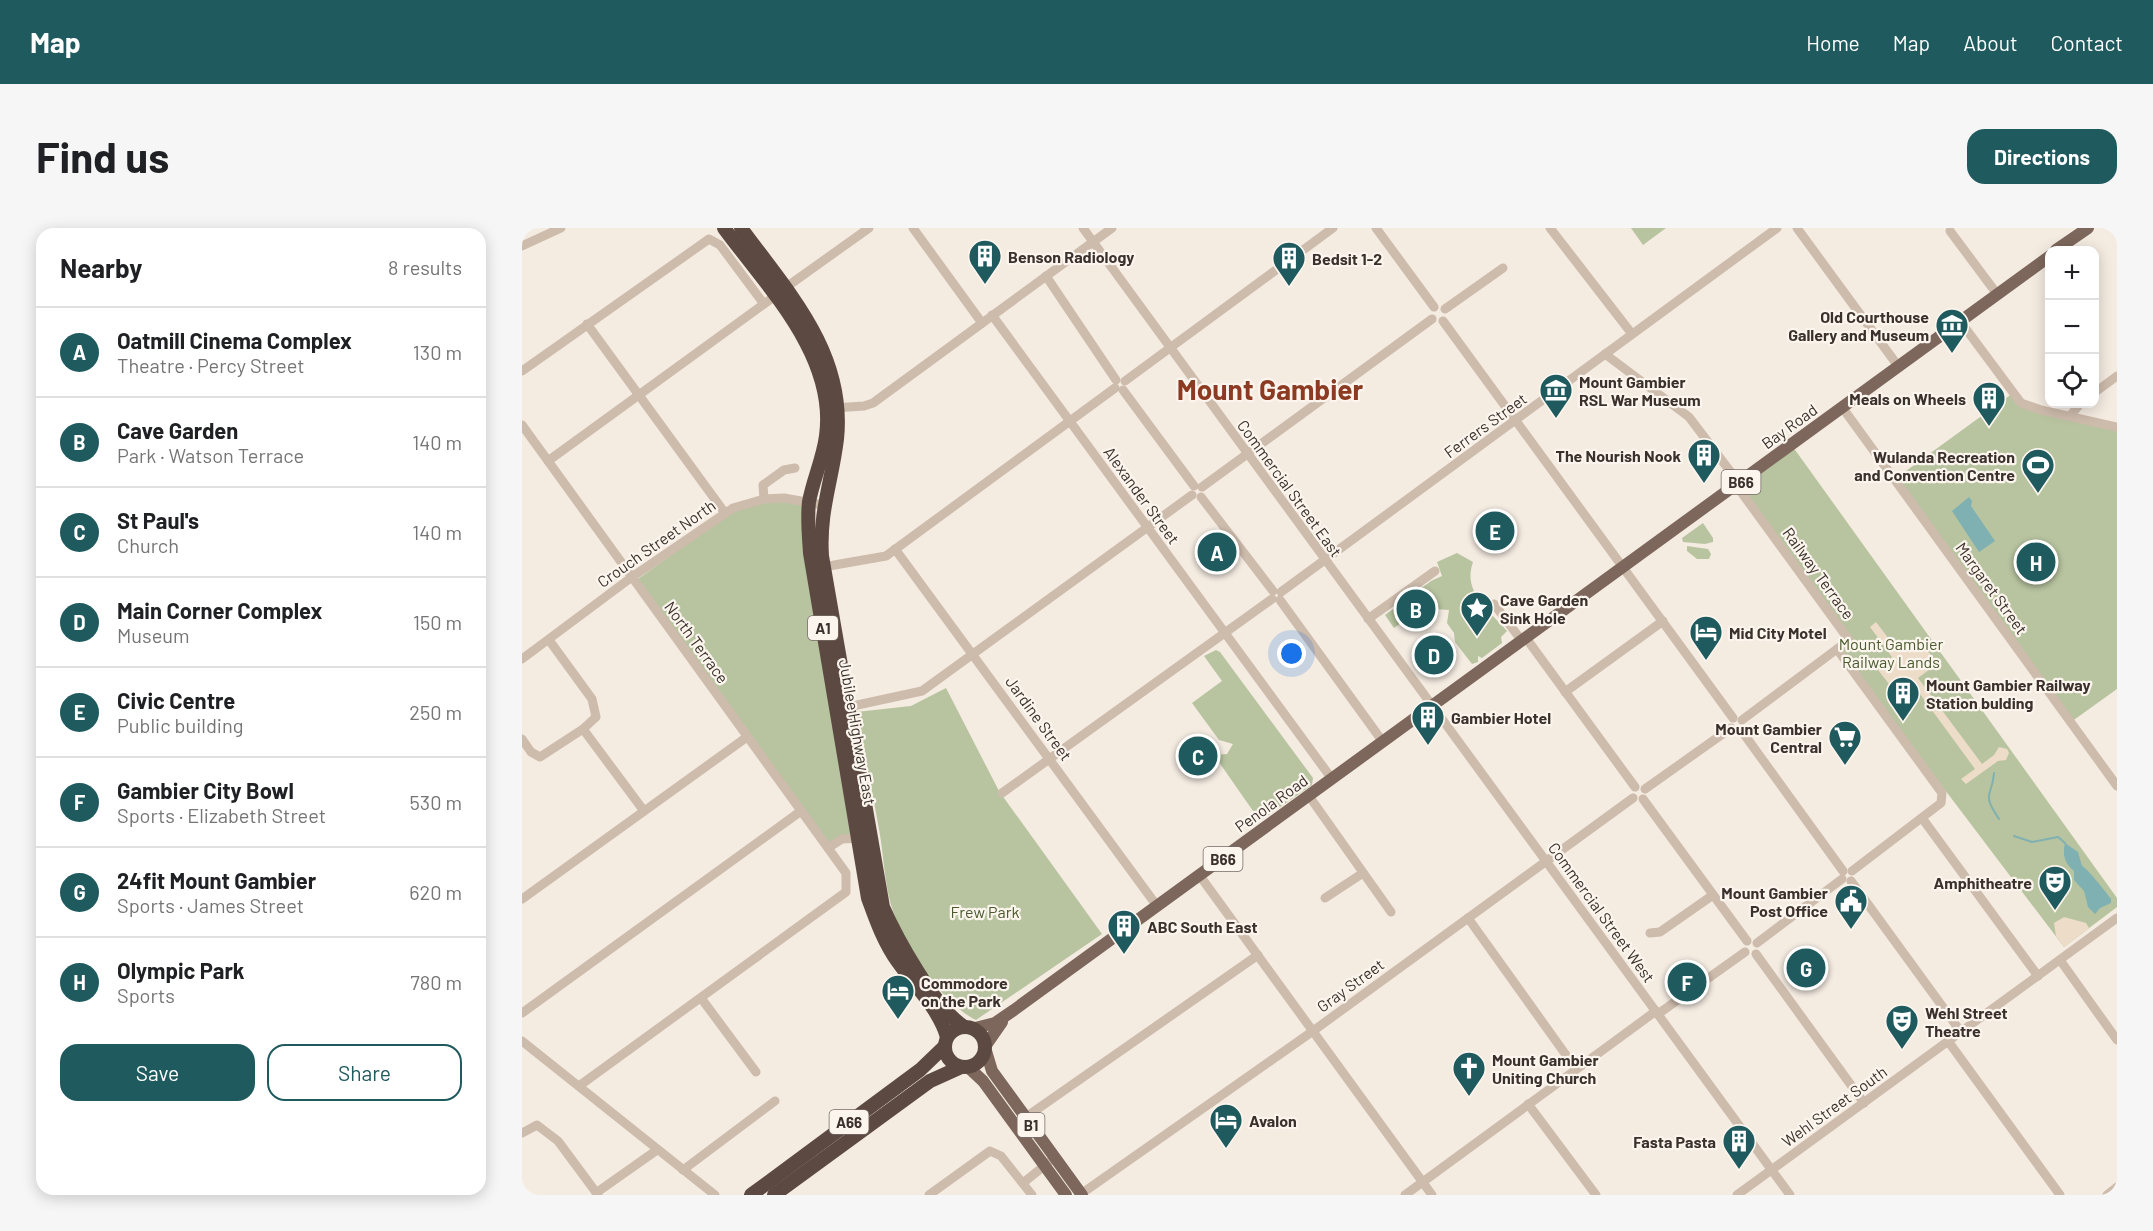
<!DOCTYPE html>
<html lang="en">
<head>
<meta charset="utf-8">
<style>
  :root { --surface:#fff; --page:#f6f6f6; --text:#202124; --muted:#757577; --line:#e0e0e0; --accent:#1f5a5e }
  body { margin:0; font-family:Barlow,sans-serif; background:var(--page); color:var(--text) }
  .controls { position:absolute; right:18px; top:18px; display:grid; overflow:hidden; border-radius:12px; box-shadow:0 3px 15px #0003 }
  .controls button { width:54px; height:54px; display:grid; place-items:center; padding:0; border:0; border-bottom:2px solid var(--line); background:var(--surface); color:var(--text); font:30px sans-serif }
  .you { position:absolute; left:770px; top:426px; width:21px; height:21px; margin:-15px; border:4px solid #fff; border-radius:50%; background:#1a73e8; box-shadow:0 0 0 9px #1a73e833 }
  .badge { display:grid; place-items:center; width:39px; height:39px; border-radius:50%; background:var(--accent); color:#fff; font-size:20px; font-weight:700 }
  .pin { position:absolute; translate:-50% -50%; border:3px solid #fff; box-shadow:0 2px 6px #0006 }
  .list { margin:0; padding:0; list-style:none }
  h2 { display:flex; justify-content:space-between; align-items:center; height:78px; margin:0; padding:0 24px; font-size:26px }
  h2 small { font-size:20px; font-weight:400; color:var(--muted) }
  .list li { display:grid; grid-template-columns:39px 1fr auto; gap:18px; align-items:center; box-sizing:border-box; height:90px; padding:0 24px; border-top:2px solid var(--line) }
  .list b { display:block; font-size:22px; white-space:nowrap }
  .list p { margin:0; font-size:20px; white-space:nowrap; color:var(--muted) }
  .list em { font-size:20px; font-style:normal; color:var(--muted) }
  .actions { display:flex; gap:12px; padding:18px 24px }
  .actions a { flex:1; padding:14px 0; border:2px solid var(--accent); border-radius:18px; text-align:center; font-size:21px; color:var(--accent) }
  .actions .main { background:var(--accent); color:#fff }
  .icon { flex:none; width:33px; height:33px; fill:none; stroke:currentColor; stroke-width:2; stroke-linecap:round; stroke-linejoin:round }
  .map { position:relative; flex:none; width:1595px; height:967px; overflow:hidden; border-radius:18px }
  header { display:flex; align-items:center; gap:36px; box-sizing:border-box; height:84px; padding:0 30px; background:var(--accent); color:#fff }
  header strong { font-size:28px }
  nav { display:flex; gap:33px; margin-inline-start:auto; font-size:21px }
  .intro { display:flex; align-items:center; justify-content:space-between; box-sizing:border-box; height:144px; padding:0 36px }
  h1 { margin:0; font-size:42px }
  .button { padding:15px 27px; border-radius:18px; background:var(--accent); color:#fff; font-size:21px; font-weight:700 }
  main { display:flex; gap:36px; padding:0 36px }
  aside { flex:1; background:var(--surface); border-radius:18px; box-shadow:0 3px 15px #0003 }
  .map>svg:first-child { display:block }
  .green { fill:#b8c4a0 }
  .plaza { fill:#ecdcc8 }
  .water { fill:#7fb0b2 }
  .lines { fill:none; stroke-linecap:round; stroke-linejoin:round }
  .stream { stroke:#7fb0b2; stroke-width:2 }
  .minor { stroke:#cdbbac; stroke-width:9 }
  .major { stroke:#7d675c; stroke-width:12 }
  .highway { stroke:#5c4a42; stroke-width:14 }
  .labels { text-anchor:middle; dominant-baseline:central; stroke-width:4.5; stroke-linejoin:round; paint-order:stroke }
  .shield { fill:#fbf5ee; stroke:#756b66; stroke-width:1.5 }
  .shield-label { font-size:15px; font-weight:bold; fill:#3b302b }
  .poi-label { font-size:16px; font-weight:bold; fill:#3b302b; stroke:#fbf5ee; text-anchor:start }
  .street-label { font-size:16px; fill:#3b302b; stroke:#fbf5ee }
  .park-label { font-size:16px; fill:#4a5a2e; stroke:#fbf5ee }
  .town-label { font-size:28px; font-weight:bold; fill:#8c3b22; stroke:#fbf5ee }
</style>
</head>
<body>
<header>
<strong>Map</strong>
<nav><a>Home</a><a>Map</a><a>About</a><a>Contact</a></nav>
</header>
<div class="intro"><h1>Find us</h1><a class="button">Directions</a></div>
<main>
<aside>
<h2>Nearby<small>8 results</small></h2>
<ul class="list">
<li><span class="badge">A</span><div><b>Oatmill Cinema Complex</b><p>Theatre · Percy Street</p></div><em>130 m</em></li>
<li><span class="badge">B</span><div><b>Cave Garden</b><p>Park · Watson Terrace</p></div><em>140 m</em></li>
<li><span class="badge">C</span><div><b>St Paul's</b><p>Church</p></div><em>140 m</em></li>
<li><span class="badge">D</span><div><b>Main Corner Complex</b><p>Museum</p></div><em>150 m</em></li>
<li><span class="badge">E</span><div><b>Civic Centre</b><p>Public building</p></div><em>250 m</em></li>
<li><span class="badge">F</span><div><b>Gambier City Bowl</b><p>Sports · Elizabeth Street</p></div><em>530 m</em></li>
<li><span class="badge">G</span><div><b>24fit Mount Gambier</b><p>Sports · James Street</p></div><em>620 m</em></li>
<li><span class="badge">H</span><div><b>Olympic Park</b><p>Sports</p></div><em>780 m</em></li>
</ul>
<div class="actions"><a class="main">Save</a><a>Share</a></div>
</aside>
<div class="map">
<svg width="1595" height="967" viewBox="0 0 1595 967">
  <rect width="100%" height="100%" fill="#f4ebe1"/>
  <!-- green -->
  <g class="green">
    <path d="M1109,0H1144L1121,17Z"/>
    <path d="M1491,165L1499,175L1595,199V461L1549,494L1373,251Z"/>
    <path d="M1271,219L1595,670V679L1542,719L1317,422L1330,412L1218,258Z"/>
    <path d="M242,273H263L283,276L333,607L307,617L116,351L214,280Z"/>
    <path d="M1181,295L1191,310V314L1183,316L1161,314L1160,310Z"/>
    <path d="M1165,318L1186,321L1189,326L1187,331H1175L1165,323Z"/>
    <path d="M935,325L951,334C940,364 967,382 985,403L979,409L980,415L960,430L956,428V434L950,436L933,414L932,405L925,395L927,382L913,381L900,385L896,383L872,400L863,387L909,353L920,348L915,334Z"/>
    <path d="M694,422L698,424L791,550L790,557L738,593L692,527L705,526L711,516L697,512L670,475L700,453L682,428Z"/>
    <path d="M424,460L477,563L580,706L454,792C417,774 376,710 367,669C362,646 361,623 357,601C350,562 342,523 334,484L389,478Z"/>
  </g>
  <!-- plaza -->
  <g class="plaza">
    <path d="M1354,394L1377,424L1395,411L1416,435L1396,450L1460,536L1472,527L1477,519L1485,521L1487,525L1484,532L1476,533L1444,556L1439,551L1453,541L1390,455L1375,466L1356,442L1370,429L1348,399Z"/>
    <path d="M1542,689L1564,695L1567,700L1542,719L1534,708L1532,695Z"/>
  </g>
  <!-- water -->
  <g class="water">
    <path d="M1447,269L1450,273L1449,278L1473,313L1457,324L1430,283Z"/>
    <path d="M1543,615L1556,624L1560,638C1565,640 1584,664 1589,671V675L1578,680L1573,686L1566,679L1562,663L1552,652V643C1543,636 1540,627 1543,615Z"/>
  </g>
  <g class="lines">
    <!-- stream -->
    <g class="stream">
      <path d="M1472,545C1470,570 1459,564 1477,591"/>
      <path d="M1492,608L1510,614L1536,609L1543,615"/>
    </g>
    <!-- minor -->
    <g class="minor">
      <path d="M391,0L460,95"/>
      <path d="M561,0L1268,967"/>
      <path d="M854,0L912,79"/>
      <path d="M1028,0L1110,106"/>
      <path d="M1275,0L1376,138"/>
      <path d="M1428,3L1475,66"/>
      <path d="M0,18L39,0"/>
      <path d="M524,48L594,152"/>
      <path d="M263,60L347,0"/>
      <path d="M923,81L981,40"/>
      <path d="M470,87L810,551"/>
      <path d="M921,93L1211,490"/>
      <path d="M1438,93L1499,175L1519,182L1595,199"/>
      <path d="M65,96L203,285"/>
      <path d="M1083,126L1167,189L1217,255"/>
      <path d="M0,143L187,11L198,17L242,76"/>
      <path d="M603,153L811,0"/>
      <path d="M601,162L672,258"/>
      <path d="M1572,165L1595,148"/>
      <path d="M1320,179L1595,558"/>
      <path d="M311,180L342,178L351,175L590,0"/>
      <path d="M1548,188L1558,176"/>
      <path d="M0,197L306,620L320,611L337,610"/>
      <path d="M26,233L253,68"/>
      <path d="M1214,257L1327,412L1315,421L1420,565L1419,575L1330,643"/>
      <path d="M680,259L910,91"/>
      <path d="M679,269L751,363"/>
      <path d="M242,271L241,257L262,242L273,240"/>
      <path d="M373,321L635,678"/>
      <path d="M301,339L364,328L593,160"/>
      <path d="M759,364L1255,0"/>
      <path d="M758,372L861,514"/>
      <path d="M972,376L1000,413"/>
      <path d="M846,391L913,343"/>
      <path d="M1004,410L1113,559"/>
      <path d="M0,431L110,349L211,280L242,271L262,270L301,277"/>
      <path d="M1043,464L1141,393"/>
      <path d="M326,479L400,463L670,267"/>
      <path d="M1220,492L1315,421"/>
      <path d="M61,501L122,583"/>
      <path d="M1219,502L1321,643"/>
      <path d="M0,511L9,524L18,529L61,501L74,489L70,471L27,412"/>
      <path d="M1123,561L1209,500"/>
      <path d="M480,565L750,371"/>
      <path d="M787,568L869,684"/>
      <path d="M1121,571L1225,713"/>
      <path d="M1400,590L1516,748"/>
      <path d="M678,648L910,967"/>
      <path d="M1329,653L1439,804"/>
      <path d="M803,670L841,645"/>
      <path d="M0,671L225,509"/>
      <path d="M946,690L1054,841"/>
      <path d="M1128,705L1138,704L1191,667"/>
      <path d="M1235,715L1320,651"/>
      <path d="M1234,726L1342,875"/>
      <path d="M1538,732L1595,812"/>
      <path d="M179,770L234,844"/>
      <path d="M0,785L279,583"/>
      <path d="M1136,786L1223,724"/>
      <path d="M0,813L193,967"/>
      <path d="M1426,813L1538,967"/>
      <path d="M57,858L324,664V645L306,620"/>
      <path d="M1006,876L1074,967"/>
      <path d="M504,889L736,727"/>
      <path d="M0,905L15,897L36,913L76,967"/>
      <path d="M161,942L253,873"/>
      <path d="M501,955L527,934"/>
      <path d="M74,965L135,922"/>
      <path d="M559,966L791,803L1111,570"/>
      <path d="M407,967L468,923L479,928L510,967"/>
      <path d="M883,967L1134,783"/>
      <path d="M1215,967L1595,690"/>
      <path d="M1585,967L1595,959"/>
    </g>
    <!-- major -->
    <g class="major">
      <path d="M1534,22L1566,0"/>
      <path d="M453,800L473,795L492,782L1528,28"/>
      <path d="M464,817L480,794"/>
      <path d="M464,823L470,843L560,967"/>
      <path d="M446,839L461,853L544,967"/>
    </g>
    <!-- highway -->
    <g class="highway">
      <path d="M202,0C246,60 315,128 304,208C301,231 291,252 287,274C285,291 287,309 288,325L346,670C354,692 362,715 376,734C392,757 417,781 425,809"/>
      <path d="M219,0C266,64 324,125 315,211C310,253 297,284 300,328L361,679C375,711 413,779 441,798"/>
      <circle cx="443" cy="819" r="20"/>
      <path d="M229,967L398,842L423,818"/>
      <path d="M252,967L408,853L439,839"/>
    </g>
  </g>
  <!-- icons -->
  <defs>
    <symbol id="building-pin" viewBox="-11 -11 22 30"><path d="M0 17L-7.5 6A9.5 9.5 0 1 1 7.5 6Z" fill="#1f5a5e" stroke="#fbf5ee"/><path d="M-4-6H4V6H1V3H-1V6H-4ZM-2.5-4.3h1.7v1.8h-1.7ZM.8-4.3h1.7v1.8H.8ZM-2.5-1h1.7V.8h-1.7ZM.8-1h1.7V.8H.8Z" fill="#fff"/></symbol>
    <symbol id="museum-pin" viewBox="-11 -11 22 30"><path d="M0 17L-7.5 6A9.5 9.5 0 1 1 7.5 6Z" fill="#1f5a5e" stroke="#fbf5ee"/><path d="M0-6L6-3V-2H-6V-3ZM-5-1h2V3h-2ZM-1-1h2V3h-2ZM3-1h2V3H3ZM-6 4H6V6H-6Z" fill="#fff"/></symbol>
    <symbol id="stadium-pin" viewBox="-11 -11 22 30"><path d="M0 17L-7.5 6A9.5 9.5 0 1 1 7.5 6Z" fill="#1f5a5e" stroke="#fbf5ee"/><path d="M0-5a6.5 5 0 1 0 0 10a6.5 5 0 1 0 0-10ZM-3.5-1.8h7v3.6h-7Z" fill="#fff"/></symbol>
    <symbol id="sight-pin" viewBox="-11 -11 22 30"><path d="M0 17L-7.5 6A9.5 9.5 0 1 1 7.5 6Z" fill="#1f5a5e" stroke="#fbf5ee"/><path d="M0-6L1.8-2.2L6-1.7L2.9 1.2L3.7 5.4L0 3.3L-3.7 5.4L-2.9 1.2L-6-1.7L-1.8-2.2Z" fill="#fff"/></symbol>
    <symbol id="hotel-pin" viewBox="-11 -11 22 30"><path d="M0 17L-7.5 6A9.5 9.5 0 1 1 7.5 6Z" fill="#1f5a5e" stroke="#fbf5ee"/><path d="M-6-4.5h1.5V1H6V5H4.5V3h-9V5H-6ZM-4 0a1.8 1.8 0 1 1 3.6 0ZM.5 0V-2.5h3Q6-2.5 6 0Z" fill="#fff"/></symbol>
    <symbol id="supermarket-pin" viewBox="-11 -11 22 30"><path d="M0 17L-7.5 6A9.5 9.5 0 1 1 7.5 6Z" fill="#1f5a5e" stroke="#fbf5ee"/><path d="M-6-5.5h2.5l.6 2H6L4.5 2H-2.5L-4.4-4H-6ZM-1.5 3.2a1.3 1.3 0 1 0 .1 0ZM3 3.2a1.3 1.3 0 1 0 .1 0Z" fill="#fff"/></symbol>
    <symbol id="theatre-pin" viewBox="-11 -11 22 30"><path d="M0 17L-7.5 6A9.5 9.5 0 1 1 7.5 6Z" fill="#1f5a5e" stroke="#fbf5ee"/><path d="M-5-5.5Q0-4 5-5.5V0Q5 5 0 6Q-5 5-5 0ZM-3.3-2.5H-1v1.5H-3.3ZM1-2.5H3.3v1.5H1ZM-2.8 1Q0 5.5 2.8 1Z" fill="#fff"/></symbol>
    <symbol id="civic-pin" viewBox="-11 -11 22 30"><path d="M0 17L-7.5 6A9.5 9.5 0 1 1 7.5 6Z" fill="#1f5a5e" stroke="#fbf5ee"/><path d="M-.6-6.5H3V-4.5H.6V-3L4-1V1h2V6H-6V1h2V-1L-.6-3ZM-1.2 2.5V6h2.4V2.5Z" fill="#fff"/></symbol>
    <symbol id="church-pin" viewBox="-11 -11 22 30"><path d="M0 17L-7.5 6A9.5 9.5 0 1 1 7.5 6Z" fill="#1f5a5e" stroke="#fbf5ee"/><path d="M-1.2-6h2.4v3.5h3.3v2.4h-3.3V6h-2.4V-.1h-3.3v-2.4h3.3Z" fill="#fff"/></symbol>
  </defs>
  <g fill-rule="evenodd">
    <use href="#building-pin" x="444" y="9" width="38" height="52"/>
    <use href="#building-pin" x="748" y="11" width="38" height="52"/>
    <use href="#museum-pin" x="1411" y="78" width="38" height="52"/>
    <use href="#museum-pin" x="1015" y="143" width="38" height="52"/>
    <use href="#building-pin" x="1448" y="151" width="38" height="52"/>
    <use href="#building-pin" x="1163" y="208" width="38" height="52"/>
    <use href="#stadium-pin" x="1497" y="218" width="38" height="52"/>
    <use href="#sight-pin" x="936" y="361" width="38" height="52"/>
    <use href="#hotel-pin" x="1165" y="385" width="38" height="52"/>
    <use href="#building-pin" x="1362" y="446" width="38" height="52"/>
    <use href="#building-pin" x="887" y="470" width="38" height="52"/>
    <use href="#supermarket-pin" x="1304" y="490" width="38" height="52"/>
    <use href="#theatre-pin" x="1514" y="635" width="38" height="52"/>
    <use href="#civic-pin" x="1310" y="654" width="38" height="52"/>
    <use href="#building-pin" x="583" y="679" width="38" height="52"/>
    <use href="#hotel-pin" x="357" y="744" width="38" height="52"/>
    <use href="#theatre-pin" x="1361" y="774" width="38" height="52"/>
    <use href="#church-pin" x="928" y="821" width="38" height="52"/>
    <use href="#hotel-pin" x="685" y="873" width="38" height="52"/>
    <use href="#building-pin" x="1198" y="894" width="38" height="52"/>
  </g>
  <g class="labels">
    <!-- shield labels -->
    <g class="shield">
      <rect x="1199.5" y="242" width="39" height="24" rx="4.5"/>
      <rect x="286" y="388" width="30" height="24" rx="4.5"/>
      <rect x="681.5" y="619" width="39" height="24" rx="4.5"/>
      <rect x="307.5" y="882" width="39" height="24" rx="4.5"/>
      <rect x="495.5" y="885" width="27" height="24" rx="4.5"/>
    </g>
    <g class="shield-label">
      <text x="1219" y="254">B66</text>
      <text x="301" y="400">A1</text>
      <text x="701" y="631">B66</text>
      <text x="327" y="894">A66</text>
      <text x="509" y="897">B1</text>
    </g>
    <!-- poi labels -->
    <g class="poi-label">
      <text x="486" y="28">Benson Radiology</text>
      <text x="790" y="30">Bedsit 1-2</text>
      <text x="1407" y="88" text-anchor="end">Old Courthouse<tspan x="1407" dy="18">Gallery and Museum</tspan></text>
      <text x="1057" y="153">Mount Gambier<tspan x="1057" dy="18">RSL War Museum</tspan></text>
      <text x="1444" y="170" text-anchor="end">Meals on Wheels</text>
      <text x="1159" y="227" text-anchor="end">The Nourish Nook</text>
      <text x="1493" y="228" text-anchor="end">Wulanda Recreation<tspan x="1493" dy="18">and Convention Centre</tspan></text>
      <text x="978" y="371">Cave Garden<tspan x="978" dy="18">Sink Hole</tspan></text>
      <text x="1207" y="404">Mid City Motel</text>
      <text x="1404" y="456">Mount Gambier Railway<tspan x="1404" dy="18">Station bulding</tspan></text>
      <text x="929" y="489">Gambier Hotel</text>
      <text x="1300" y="500" text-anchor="end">Mount Gambier<tspan x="1300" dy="18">Central</tspan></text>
      <text x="1510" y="654" text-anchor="end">Amphitheatre</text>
      <text x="1306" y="664" text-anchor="end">Mount Gambier<tspan x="1306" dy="18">Post Office</tspan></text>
      <text x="625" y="698">ABC South East</text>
      <text x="399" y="754">Commodore<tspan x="399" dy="18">on the Park</tspan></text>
      <text x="1403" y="784">Wehl Street<tspan x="1403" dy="18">Theatre</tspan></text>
      <text x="970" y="831">Mount Gambier<tspan x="970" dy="18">Uniting Church</tspan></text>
      <text x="727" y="892">Avalon</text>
      <text x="1194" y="913" text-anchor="end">Fasta Pasta</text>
    </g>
    <!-- street labels -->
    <g class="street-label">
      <text transform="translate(963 197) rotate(-36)">Ferrers Street</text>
      <text transform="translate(1267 198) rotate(-36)">Bay Road</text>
      <text transform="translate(768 260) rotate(54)">Commercial Street East</text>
      <text transform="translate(620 267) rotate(54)">Alexander Street</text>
      <text transform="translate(134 315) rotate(-35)">Crouch Street North</text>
      <text transform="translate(1297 345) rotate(54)">Railway Terrace</text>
      <text transform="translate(1470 360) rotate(54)">Margaret Street</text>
      <text transform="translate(175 414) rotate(54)">North Terrace</text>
      <text transform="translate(517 490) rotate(54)">Jardine Street</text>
      <text transform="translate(336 504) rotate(80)">Jubilee Highway East</text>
      <text transform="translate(749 575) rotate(-36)">Penola Road</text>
      <text transform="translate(1080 684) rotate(54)">Commercial Street West</text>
      <text transform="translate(828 757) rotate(-36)">Gray Street</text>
      <text transform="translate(1312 878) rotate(-36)">Wehl Street South</text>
    </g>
    <!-- park labels -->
    <g class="park-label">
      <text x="1369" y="415">Mount Gambier<tspan x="1369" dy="18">Railway Lands</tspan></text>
      <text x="463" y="683">Frew Park</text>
    </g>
    <!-- town labels -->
    <g class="town-label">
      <text x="748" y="161">Mount Gambier</text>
    </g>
  </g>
</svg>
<div class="controls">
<button>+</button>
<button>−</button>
<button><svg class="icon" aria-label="locate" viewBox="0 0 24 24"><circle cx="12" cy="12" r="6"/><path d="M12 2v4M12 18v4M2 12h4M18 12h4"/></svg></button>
</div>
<div class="you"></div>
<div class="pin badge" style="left:695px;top:324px">A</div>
<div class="pin badge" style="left:894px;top:381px">B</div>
<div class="pin badge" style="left:676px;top:528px">C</div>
<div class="pin badge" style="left:912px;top:427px">D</div>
<div class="pin badge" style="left:973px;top:303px">E</div>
<div class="pin badge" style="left:1165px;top:754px">F</div>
<div class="pin badge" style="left:1284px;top:740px">G</div>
<div class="pin badge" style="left:1514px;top:334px">H</div>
</div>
</main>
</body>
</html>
